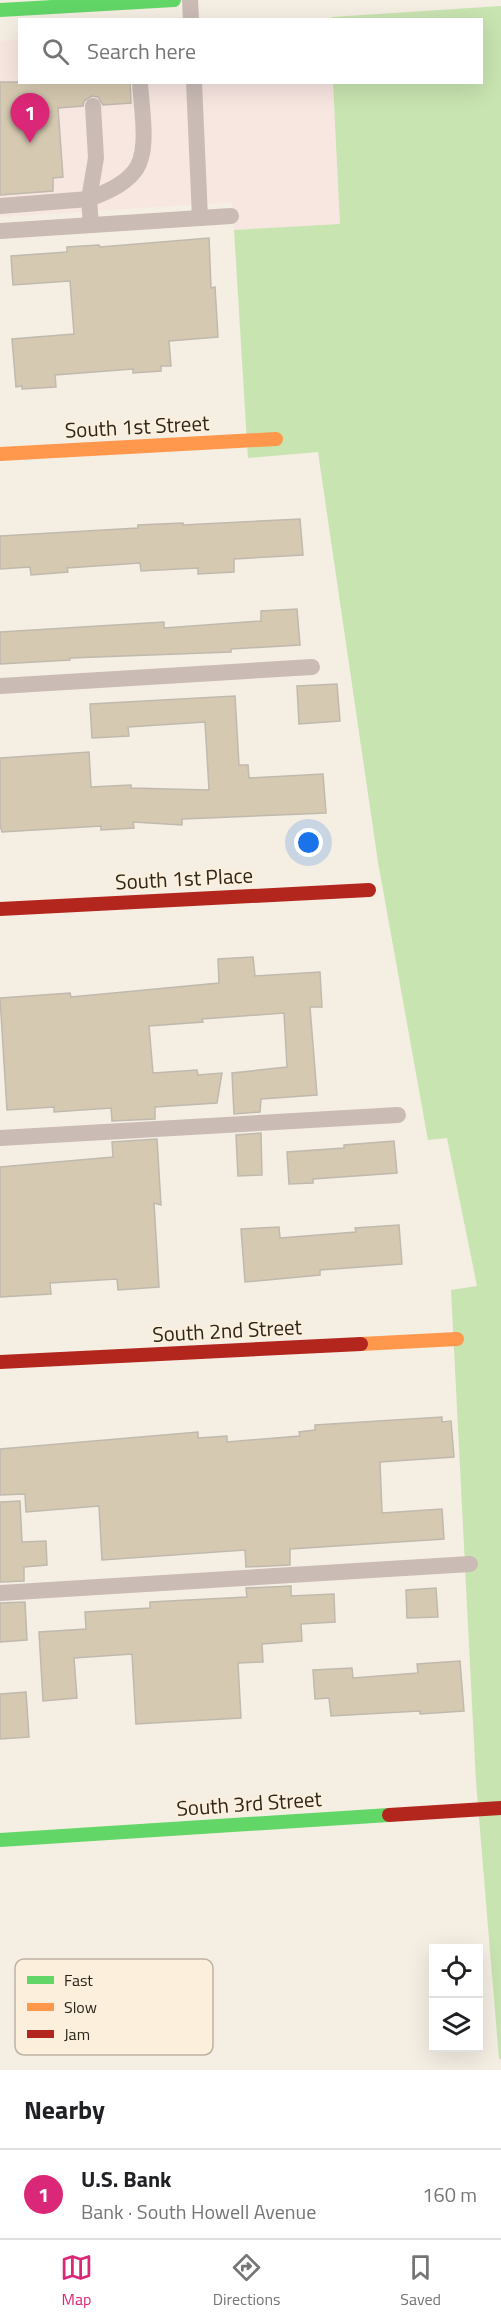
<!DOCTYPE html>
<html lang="en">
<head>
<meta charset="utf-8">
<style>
  :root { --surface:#fff; --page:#f2f2f2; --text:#202124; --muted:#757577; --line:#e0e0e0; --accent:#db2777 }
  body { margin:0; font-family:"Titillium Web",sans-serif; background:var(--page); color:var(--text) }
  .controls { position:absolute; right:18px; bottom:18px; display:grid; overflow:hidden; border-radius:0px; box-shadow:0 6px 24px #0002 }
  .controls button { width:54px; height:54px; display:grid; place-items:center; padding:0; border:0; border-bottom:2px solid var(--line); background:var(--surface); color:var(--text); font:30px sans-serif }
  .you { position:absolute; left:309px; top:843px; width:21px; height:21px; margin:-15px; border:4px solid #fff; border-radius:50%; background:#1a73e8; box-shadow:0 0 0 9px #1a73e833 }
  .badge { display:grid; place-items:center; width:39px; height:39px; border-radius:50%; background:var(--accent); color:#fff; font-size:20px; font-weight:700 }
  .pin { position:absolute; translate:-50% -50px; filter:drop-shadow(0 2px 3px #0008) }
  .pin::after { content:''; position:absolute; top:32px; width:21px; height:18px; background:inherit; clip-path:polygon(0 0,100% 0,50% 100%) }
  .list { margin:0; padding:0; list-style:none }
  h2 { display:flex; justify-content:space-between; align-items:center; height:78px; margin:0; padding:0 24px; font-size:26px }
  h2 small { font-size:20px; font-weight:400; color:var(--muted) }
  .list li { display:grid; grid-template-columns:39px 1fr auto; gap:18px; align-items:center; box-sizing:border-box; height:90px; padding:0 24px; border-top:2px solid var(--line) }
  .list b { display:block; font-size:22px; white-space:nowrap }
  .list p { margin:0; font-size:20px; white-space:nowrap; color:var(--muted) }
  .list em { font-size:20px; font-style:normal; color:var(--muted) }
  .icon { flex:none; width:33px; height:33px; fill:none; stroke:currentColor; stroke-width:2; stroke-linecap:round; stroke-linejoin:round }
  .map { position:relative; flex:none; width:501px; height:2070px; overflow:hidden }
  .search { position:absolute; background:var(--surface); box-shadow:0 6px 24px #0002; left:18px; right:18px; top:18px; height:66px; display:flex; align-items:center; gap:15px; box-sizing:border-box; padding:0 21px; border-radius:0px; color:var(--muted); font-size:22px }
  .sheet { height:168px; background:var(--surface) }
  nav { display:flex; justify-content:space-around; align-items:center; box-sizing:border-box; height:84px; border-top:2px solid var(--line); background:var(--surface); font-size:16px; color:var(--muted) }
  nav a { display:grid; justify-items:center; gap:3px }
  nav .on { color:var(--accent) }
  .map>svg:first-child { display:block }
  .commercial { fill:#f8e6e1 }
  .green { fill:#c8e4b0 }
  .building { fill:#d6c9b1; stroke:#c0b9ae; stroke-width:1.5 }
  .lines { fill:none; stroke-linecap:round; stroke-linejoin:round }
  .lane { stroke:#cabbb5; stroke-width:16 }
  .fast { stroke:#63d668; stroke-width:14 }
  .slow { stroke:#ff974d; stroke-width:14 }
  .jam { stroke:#b3261e; stroke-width:14 }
  .labels { text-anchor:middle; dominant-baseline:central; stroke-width:4.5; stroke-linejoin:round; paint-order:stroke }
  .street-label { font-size:21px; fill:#2d261a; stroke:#fcefdc }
  .key { fill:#fcefdc; stroke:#beb3a2; stroke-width:1.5 }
  .key-label { font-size:16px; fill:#2d261a }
</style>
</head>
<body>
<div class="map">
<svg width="501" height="2070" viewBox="0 0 501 2070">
  <rect width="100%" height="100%" fill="#f5eee3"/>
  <!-- commercial -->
  <path class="commercial" d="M19,39L20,82L333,83L340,224L234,230L232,202L0,217V41Z"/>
  <!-- green -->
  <path class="green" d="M501,6V2059H499L476,1782L451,1290L477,1286L447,1138L428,1140L378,862L318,452L248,458L234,230L340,224L333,83L482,82V20H332V17Z"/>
  <!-- building -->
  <g class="building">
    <path d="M0,82H130L131,103L103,105L98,97L92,96L84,101L83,106L58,108L63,177L53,178V191L0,195Z"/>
    <path d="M209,238L211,288L215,287L218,337L169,341L171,366H161V371L133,373V369L55,375L56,387L22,389V386L16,387L12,339L74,334L70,281L13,285L11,256L67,252V247L99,245L100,247Z"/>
    <path d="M300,519L303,555L234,559V572L198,574V568L141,571L140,563L67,568L68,572L31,575L30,567L0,569V536L138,528V525L183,523V525Z"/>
    <path d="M297,609L300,645L231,649V652L70,658V660L0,664V632L164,622V628L261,621V611Z"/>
    <path d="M337,684L340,721L299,724L297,686Z"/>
    <path d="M235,696L239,765H248L249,778L323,774L326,813L182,819V825L133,822L134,828L101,830V826L2,832L0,826V758L89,752L91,787L131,785V788L209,790L205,722L128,727L129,736L92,738L90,704Z"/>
    <path d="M253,957L255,976L320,972L322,1007H310L317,1095L261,1099L260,1112L234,1114L232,1073L287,1067L284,1013L202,1019L203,1022L149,1026L153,1073L197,1070L198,1075L222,1073L217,1103L155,1107V1119L112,1121L111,1108L54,1112V1107L7,1110L0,998L70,993L71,997L219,983L218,959Z"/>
    <path d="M261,1133L262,1175L238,1176L236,1135Z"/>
    <path d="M157,1139L161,1205L154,1203L159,1287L118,1290L117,1279L50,1283L51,1294L0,1297V1167L113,1157L112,1142Z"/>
    <path d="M394,1141L397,1173L313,1179V1183L289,1184L287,1152L344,1148V1145Z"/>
    <path d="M399,1225L402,1264L320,1270V1275L245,1282L241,1229L279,1227L280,1238L356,1232L355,1228Z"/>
    <path d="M442,1417V1422L451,1421L454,1457L380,1462L382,1513L442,1509L444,1539L290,1549V1565L246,1567L245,1550L102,1560L99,1506L26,1512L25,1494L0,1495V1449L198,1432V1438L227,1436V1442L300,1436L299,1432L315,1430V1425Z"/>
    <path d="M20,1501L22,1542L46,1541L47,1565L24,1567V1581L0,1582V1502Z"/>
    <path d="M291,1586V1596L334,1594L335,1622L301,1624L302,1641L262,1644L263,1662L238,1663L241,1718L136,1724L132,1654L74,1658L77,1698L43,1701L39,1632L86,1629L85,1612L150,1608V1602L247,1597L246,1588Z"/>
    <path d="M436,1588L438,1617L407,1618L406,1590Z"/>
    <path d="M25,1602L27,1640L0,1642V1603Z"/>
    <path d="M460,1661L464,1711L420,1714V1711L331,1716L329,1698L315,1699L313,1670L352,1668L353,1678L418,1673L417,1664Z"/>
    <path d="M26,1692L29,1737L0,1739V1694Z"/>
  </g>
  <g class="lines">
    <!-- lane -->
    <g class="lane">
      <path d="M190,0L191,20"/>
      <path d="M194,82L200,218"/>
      <path d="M0,206L89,199L96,158L93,106"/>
      <path d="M91,225L89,199C104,193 122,186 133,173C151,154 141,108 140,82"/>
      <path d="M0,231L231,216"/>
      <path d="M0,686L312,667"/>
      <path d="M0,1138L398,1115"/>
      <path d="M0,1593L470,1564"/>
    </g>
    <!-- fast -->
    <g class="fast">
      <path d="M0,10L174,0"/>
      <path d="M0,1840L389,1815"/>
    </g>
    <!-- slow -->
    <g class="slow">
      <path d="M0,454L276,439"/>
      <path d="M361,1344L457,1339"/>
    </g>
    <!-- jam -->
    <g class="jam">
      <path d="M0,909L369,890"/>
      <path d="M0,1362L361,1344"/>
      <path d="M389,1815L501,1808"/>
    </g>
  </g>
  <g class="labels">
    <!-- street labels -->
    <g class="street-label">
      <text transform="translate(137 426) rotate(-3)">South 1st Street</text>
      <text transform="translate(184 878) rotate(-3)">South 1st Place</text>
      <text transform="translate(227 1330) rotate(-3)">South 2nd Street</text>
      <text transform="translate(249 1803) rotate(-4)">South 3rd Street</text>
    </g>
  </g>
  <!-- legend -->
  <rect x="15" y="1959" width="198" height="96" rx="9" class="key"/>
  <rect x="27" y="1976" width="27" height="8" fill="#63d668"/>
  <rect x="27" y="2003" width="27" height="8" fill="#ff974d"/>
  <rect x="27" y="2030" width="27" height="8" fill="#b3261e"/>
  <g class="key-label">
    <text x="64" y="1986">Fast</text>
    <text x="64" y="2013">Slow</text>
    <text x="64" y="2040">Jam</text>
  </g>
</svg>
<div class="controls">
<button><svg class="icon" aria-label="locate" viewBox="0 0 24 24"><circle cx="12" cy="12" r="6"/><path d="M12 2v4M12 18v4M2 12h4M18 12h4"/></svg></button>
<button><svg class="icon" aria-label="layers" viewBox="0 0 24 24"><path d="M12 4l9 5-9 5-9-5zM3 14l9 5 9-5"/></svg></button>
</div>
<div class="you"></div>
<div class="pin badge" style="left:30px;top:143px">1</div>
<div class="search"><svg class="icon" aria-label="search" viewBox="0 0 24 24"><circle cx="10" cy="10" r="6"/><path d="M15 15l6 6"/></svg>Search here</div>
</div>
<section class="sheet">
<h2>Nearby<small></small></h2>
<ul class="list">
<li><span class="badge">1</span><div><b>U.S. Bank</b><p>Bank · South Howell Avenue</p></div><em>160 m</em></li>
</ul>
</section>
<nav>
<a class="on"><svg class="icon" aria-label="map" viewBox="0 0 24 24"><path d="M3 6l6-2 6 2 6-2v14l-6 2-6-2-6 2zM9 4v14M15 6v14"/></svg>Map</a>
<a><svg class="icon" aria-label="directions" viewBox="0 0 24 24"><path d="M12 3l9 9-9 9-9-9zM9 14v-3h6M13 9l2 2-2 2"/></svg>Directions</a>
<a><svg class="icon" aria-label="saved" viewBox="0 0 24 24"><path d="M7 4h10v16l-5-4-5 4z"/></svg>Saved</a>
</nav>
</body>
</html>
